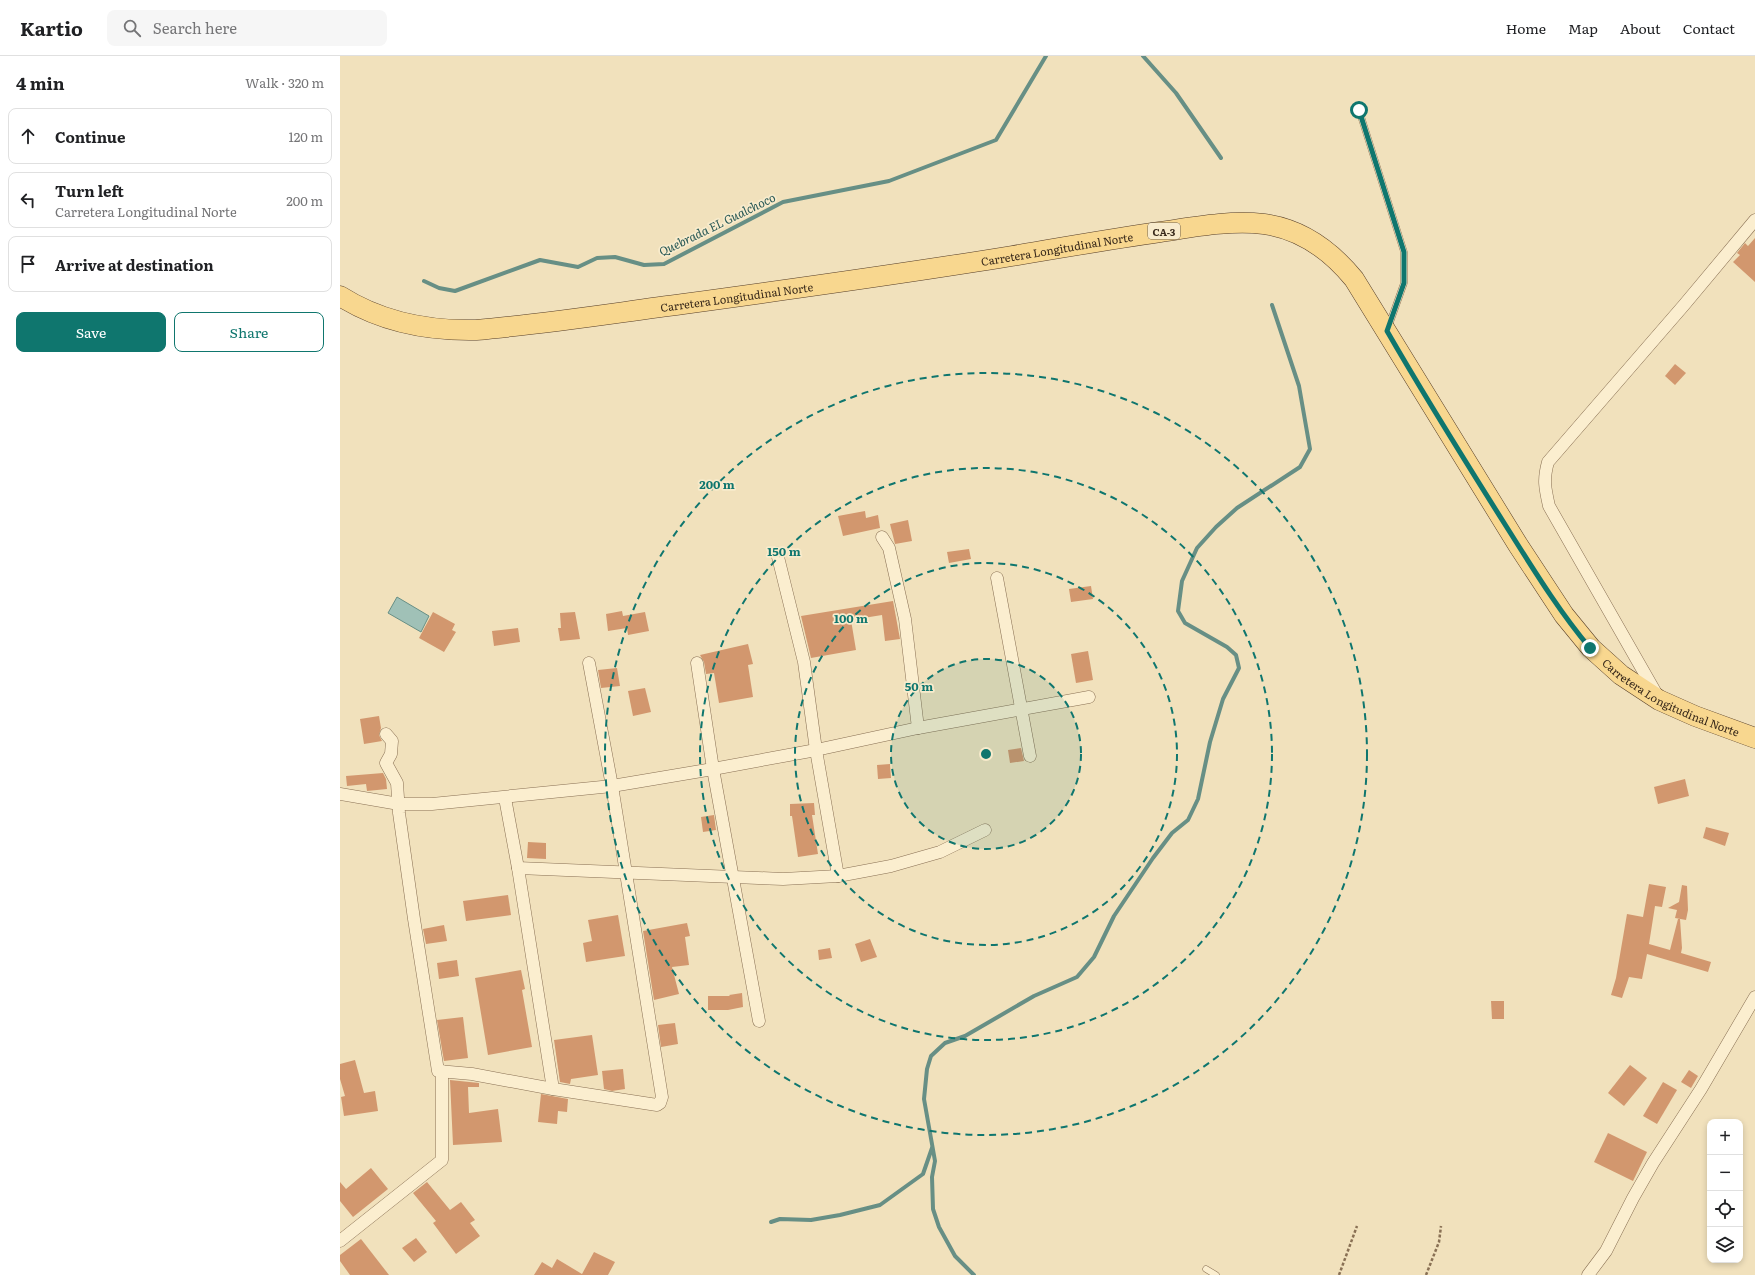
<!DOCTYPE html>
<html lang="en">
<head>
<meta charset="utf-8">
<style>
  :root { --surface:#fff; --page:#f6f6f6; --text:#202124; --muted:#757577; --line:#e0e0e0; --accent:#0f766e }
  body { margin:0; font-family:Literata,serif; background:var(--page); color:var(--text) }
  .controls { position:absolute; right:12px; bottom:12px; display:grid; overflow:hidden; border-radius:8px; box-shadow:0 2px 6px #0003 }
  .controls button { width:36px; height:36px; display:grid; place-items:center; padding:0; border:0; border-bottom:1px solid var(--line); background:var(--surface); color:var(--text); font:20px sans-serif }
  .stop { position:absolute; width:12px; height:12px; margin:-9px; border:3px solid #0f766e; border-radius:50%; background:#fff }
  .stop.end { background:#0f766e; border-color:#fff; box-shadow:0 1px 4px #0008 }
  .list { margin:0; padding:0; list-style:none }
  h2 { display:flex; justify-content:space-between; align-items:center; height:52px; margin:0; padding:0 16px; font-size:17px }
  h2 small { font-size:13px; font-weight:400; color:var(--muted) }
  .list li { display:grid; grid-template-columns:26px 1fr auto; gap:12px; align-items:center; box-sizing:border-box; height:56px; margin:0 8px 8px; padding:0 8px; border:1px solid var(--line); border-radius:8px }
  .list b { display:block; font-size:15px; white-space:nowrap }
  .list p { margin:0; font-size:13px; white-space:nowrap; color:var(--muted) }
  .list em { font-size:13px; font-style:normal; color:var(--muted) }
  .actions { display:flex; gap:8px; padding:12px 16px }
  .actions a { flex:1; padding:9px 0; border:1px solid var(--accent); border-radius:8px; text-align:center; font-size:14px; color:var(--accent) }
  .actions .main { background:var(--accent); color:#fff }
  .icon { flex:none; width:22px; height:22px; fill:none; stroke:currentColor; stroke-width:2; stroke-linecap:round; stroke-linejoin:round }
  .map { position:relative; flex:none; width:1415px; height:1219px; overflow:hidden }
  header { display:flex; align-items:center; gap:24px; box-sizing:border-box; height:56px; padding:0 20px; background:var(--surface); border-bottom:1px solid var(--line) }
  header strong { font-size:19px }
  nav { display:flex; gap:22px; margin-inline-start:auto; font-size:14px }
  .search { width:280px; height:36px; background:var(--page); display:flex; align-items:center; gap:10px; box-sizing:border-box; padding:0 14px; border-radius:8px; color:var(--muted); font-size:15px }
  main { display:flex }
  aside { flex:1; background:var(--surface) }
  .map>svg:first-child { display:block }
  .water { fill:#a0c1b7; stroke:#678f85 }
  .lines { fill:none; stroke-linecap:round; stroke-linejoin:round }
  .stream { stroke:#678f85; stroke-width:4 }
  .building { fill:#d2976e }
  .lane-casing { stroke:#897054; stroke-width:7 }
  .street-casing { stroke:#897054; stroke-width:13 }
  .primary-casing { stroke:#563e29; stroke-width:21 }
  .path { stroke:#897054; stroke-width:2.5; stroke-dasharray:3 2; stroke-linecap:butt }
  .lane { stroke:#fbeecf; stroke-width:6 }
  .street { stroke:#fbeecf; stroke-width:12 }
  .primary { stroke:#f8d78f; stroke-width:20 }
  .route { stroke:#0f766e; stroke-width:5 }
  .ring { fill:none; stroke:#0f766e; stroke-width:2; stroke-dasharray:7 5 }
  .labels { text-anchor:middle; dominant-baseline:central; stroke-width:3.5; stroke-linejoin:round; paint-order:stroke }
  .shield { fill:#f8ebcc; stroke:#71624f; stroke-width:1 }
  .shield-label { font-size:10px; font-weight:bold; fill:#37281a }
  .street-label { font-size:11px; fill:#37281a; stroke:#f8ebcc }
  .water-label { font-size:12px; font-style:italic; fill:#285855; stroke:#f8ebcc }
  .centre { fill:#0f766e; stroke:#f8ebcc; stroke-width:2 }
  .ring-label { font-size:12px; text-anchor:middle; font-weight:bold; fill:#0f766e; stroke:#f8ebcc; stroke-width:3.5; stroke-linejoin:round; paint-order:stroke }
</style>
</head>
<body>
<header>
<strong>Kartio</strong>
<div class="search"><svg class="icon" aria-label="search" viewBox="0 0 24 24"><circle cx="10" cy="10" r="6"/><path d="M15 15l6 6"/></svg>Search here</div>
<nav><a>Home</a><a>Map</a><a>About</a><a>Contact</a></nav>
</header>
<main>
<aside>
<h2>4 min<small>Walk · 320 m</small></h2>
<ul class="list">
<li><svg class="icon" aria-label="ahead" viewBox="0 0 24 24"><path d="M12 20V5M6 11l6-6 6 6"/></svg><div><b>Continue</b></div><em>120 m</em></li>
<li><svg class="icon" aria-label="left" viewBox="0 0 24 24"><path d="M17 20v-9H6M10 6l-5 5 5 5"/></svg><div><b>Turn left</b><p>Carretera Longitudinal Norte</p></div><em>200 m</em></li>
<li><svg class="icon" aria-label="arrive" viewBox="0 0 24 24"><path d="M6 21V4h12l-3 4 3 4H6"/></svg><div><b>Arrive at destination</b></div></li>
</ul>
<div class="actions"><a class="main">Save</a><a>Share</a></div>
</aside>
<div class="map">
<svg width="1415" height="1219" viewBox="0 0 1415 1219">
  <rect width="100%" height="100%" fill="#f1e1bc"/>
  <!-- water -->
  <path class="water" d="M57,541L89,560L81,576L48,557Z"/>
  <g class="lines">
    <!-- stream -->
    <g class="stream">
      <path d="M803,0L836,37L881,102"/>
      <path d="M84,225L99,232L115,235L200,204L238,211L257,202L275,201L304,209L324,208L443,146L549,125L656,84L706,0"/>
      <path d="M431,1166L440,1163L471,1164L500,1159L540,1149L583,1118L592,1092"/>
      <path d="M634,1219L615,1200L599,1171L593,1153L592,1121L595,1105L584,1043L587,1013L591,1000L605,987L625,980L694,940L737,921L754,901L774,860L813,802L832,777L848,764L858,743L870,686L883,643L899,612L896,599L887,591L845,567L838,555L842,525L857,492L876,471L897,452L960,411L970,393L959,330L932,249"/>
    </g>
  </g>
  <!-- building -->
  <g class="building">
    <path d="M1415,182V226L1393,206L1400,199L1397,197L1405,187L1408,190Z"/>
    <path d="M1335,308L1346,317L1335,329L1325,320Z"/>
    <path d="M525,455L526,462L538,459L540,472L503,480L498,460Z"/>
    <path d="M568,464L572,485L555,488L550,468Z"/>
    <path d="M629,493L631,503L609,507L607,496Z"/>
    <path d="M751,530L753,543L731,546L729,533Z"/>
    <path d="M553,545L560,583L545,585L542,559L511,564L516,594L471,602L461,560Z"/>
    <path d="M282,555L283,560L305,556L309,575L288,579L287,572L268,575L266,558Z"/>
    <path d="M93,556L115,568L112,574L116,576L104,596L79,582Z"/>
    <path d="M235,556L240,583L220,585L218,572H221L220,557Z"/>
    <path d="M178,572L180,586L154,590L152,575Z"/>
    <path d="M408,588L413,608L408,609L413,641L379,647L374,617L366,618L364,606L360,599Z"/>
    <path d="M748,595L753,624L736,627L731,598Z"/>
    <path d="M277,612L280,630L261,632L258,614Z"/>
    <path d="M305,632L311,656L293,660L288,635Z"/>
    <path d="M39,660L41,672L39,679L42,685L24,688L20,663Z"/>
    <path d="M681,692L684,705L670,707L668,694Z"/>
    <path d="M550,708L551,722L538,723L537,709Z"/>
    <path d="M43,717L46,723L47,733L27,735L26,728L7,730L6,720Z"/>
    <path d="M1345,723L1349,740L1318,748L1314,731Z"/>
    <path d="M474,747L475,759H472L478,798L458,801L452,760H450V748Z"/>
    <path d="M374,759L376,774L363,776L361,761Z"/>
    <path d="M1366,771L1389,777L1385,790L1363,782Z"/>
    <path d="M188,786L206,787V803L187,802Z"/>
    <path d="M1309,828L1326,831L1322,851L1315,850L1309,888L1330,894L1338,863H1340L1342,892L1341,897L1371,906L1368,916L1307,898L1302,923L1289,921L1282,942L1271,939L1276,922L1287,858L1303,861Z"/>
    <path d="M1342,829L1347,830L1348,854L1346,864L1335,862L1337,854L1328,852L1339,846Z"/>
    <path d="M168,839L171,859L126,865L123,845Z"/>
    <path d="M278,859L285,900L246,906L243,887L252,885L248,864Z"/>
    <path d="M347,867L350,880L345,881L349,909L332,911L339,938L314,944L303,875Z"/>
    <path d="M104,869L107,885L86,888L83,873Z"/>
    <path d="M530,883L537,901L521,906L515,888Z"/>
    <path d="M490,892L492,902L479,904L478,894Z"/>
    <path d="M117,904L119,920L99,923L97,907Z"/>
    <path d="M181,914L185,933L182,934L192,991L148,999L135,922Z"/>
    <path d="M402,937L403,951L388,954H368V940H390L389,939Z"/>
    <path d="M1151,945H1164V963H1152Z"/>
    <path d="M123,961L128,1002L104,1005L97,964Z"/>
    <path d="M335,967L338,988L321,991L318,969Z"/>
    <path d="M252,979L258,1019L231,1023L230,1028L220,1026L214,984Z"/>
    <path d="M15,1004L24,1037L35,1035L38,1055L4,1060L1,1041L5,1040L0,1023V1008Z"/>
    <path d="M1290,1009L1307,1022L1284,1050L1268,1037Z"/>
    <path d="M283,1013L285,1033L272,1035L264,1033L262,1015Z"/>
    <path d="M1349,1014L1358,1020L1351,1032L1341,1026Z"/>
    <path d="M110,1024L139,1027V1031H128L129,1057L158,1053L162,1086L113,1089Z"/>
    <path d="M1323,1026L1337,1034L1317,1068L1303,1060Z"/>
    <path d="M201,1038L228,1043L227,1056L218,1055L217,1068L198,1066Z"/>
    <path d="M1268,1077L1307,1096L1293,1125L1254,1106Z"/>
    <path d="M31,1112L48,1133L13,1161L0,1145V1126L6,1133Z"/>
    <path d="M87,1126L110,1154L121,1146L135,1164L130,1167L140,1180L116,1198L93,1167L96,1165L73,1137Z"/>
    <path d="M76,1182L87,1196L74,1206L62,1192Z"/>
    <path d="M21,1183L49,1219H10L0,1205V1199Z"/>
    <path d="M254,1196L275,1206L268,1219H194L202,1206L212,1212L217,1203L242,1218Z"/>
  </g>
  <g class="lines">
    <defs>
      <g id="lane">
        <path d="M1019,54L1064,196V227L1048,272"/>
        <path d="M866,1213L876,1219"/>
      </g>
      <g id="street">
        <path d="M542,481L549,492L565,563L578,672"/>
        <path d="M437,497L464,606L476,694L498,820"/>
        <path d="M657,522L690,700"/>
        <path d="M357,607L373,713L419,965"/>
        <path d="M1317,639L1209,450C1205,432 1203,424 1208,406L1344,249L1415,164"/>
        <path d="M46,678L52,685L51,698L46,707L57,727L59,757L74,863L98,1015L132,1018L213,1033L317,1049L320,1047L322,1041L272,730L249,607"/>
        <path d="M0,738L59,748H92L272,730L373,713L476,694L578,672L749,641"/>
        <path d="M165,742L178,812L213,1033"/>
        <path d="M178,812L443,823L498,820L551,810L600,796L645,774"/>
        <path d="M0,1185L102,1104V1015"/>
        <path d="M1248,1219L1266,1195L1293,1142L1313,1107L1361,1033L1415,941"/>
      </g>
      <g id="primary">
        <path id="s1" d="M0,240C41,266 88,275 136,274C205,268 274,257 343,248C453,233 562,218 672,200C721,192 770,183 820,176C854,171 889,164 924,168C961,173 991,195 1014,223L1178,489L1224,559L1251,592L1281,619L1319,644L1355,660L1415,682"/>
      </g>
    </defs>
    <!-- lane casing -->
    <use href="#lane" class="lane-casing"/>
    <!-- street casing -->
    <use href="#street" class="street-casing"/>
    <!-- primary casing -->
    <use href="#primary" class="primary-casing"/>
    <!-- path -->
    <g class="path">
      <path d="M999,1219L1017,1170"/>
      <path d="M1086,1219L1099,1186L1101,1170"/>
    </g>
    <!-- lane -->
    <use href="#lane" class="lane"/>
    <!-- street -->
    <use href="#street" class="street"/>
    <!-- primary -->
    <use href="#primary" class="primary"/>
  </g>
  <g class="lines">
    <!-- route -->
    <path class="route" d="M1019,54L1064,196V227L1047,275C1085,341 1125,405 1166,470C1192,511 1218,554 1250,592"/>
  </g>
  <!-- distance rings -->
  <circle cx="646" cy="698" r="95" fill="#0f766e" fill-opacity=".12"/>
  <g class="ring">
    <circle cx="646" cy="698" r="95"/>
    <circle cx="646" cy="698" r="191"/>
    <circle cx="646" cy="698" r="286"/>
    <circle cx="646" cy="698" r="381"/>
  </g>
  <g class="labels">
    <!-- shield labels -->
    <rect class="shield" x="808" y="167" width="32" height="16" rx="3"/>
    <g class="shield-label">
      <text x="824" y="175">CA-3</text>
    </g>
    <!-- street labels -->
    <g class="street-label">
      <text stroke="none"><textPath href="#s1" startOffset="729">Carretera Longitudinal Norte</textPath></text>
      <text stroke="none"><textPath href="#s1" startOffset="405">Carretera Longitudinal Norte</textPath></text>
      <text stroke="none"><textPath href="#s1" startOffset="1580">Carretera Longitudinal Norte</textPath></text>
    </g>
    <!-- water labels -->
    <g class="water-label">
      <text transform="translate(377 168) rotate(-26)">Quebrada EL Gualchoco</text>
    </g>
  </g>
  <circle cx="646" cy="698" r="6" class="centre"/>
  <g class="ring-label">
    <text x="377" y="433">200 m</text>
    <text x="444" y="500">150 m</text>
    <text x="511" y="567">100 m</text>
    <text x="579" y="635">50 m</text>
  </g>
</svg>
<div class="controls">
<button>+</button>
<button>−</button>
<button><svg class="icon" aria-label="locate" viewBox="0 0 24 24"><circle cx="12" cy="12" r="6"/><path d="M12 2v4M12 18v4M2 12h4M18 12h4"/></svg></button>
<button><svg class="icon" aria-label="layers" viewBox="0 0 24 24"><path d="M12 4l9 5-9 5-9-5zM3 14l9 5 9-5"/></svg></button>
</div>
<div class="stop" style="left:1019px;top:54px"></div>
<div class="stop end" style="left:1250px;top:592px"></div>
</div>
</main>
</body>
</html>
